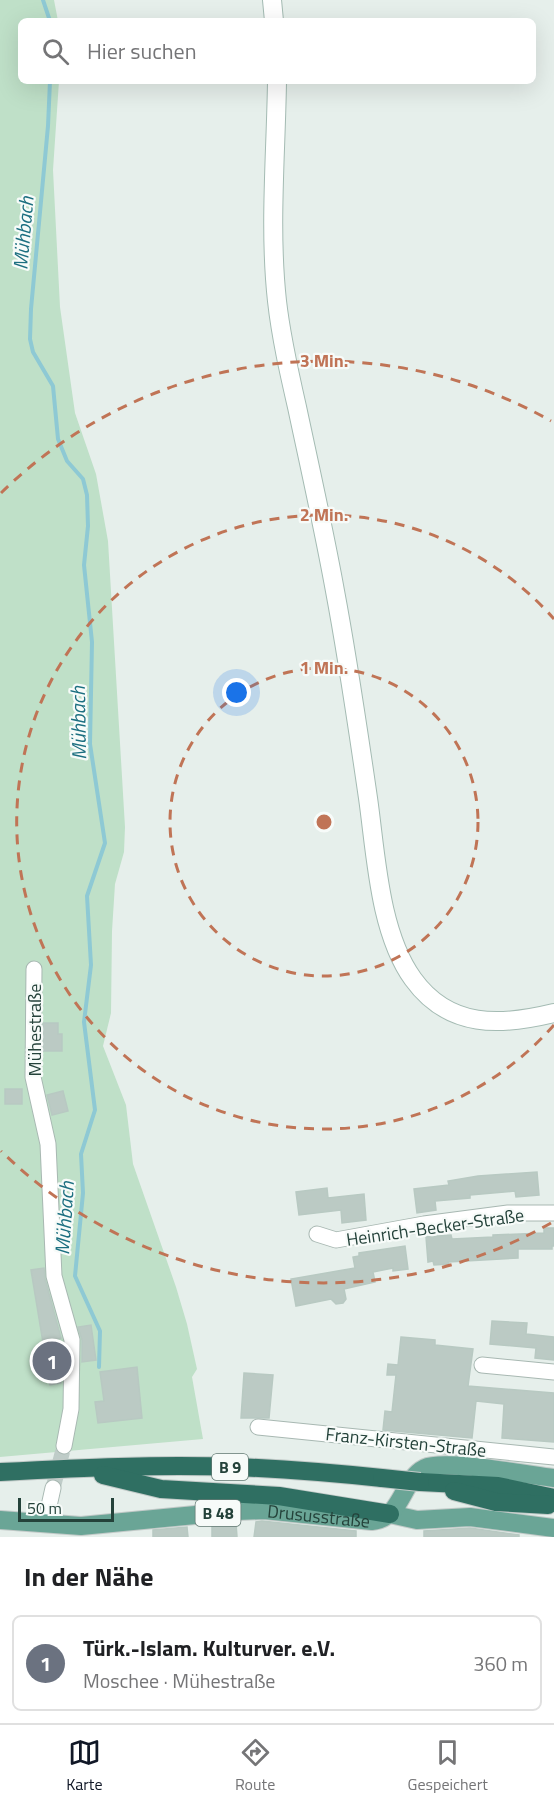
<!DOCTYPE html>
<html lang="de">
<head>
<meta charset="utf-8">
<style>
  :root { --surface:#fff; --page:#f2f2f2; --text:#202124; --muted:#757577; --line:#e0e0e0; --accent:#111827 }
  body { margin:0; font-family:"Titillium Web",sans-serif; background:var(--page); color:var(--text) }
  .scale { position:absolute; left:18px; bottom:15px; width:96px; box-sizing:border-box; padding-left:6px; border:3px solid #24423a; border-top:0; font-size:16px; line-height:21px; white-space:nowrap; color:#24423a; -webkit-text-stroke:4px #f7fbf9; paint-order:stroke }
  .you { position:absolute; left:237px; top:693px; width:21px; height:21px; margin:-15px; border:4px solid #fff; border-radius:50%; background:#1a73e8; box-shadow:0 0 0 9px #1a73e833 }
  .badge { display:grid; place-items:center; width:39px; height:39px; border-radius:50%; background:var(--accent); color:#fff; font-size:20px; font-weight:700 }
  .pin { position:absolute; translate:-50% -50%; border:3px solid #fff; box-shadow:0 2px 6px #0006 }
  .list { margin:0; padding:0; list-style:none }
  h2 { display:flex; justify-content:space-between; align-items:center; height:78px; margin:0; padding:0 24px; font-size:26px }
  h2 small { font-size:20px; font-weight:400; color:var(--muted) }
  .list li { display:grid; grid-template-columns:39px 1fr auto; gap:18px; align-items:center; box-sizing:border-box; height:96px; margin:0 12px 12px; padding:0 12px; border:2px solid var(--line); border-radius:9px }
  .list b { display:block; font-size:22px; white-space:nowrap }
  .list p { margin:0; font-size:20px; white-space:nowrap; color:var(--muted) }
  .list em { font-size:20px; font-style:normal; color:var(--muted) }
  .icon { flex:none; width:33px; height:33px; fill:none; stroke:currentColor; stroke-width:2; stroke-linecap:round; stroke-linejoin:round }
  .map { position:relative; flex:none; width:554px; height:1537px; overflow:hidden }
  .search { position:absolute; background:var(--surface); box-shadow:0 6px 24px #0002; left:18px; right:18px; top:18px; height:66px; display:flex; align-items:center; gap:15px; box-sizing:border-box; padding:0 21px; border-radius:9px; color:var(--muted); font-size:22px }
  .sheet { height:186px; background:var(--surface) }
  nav { display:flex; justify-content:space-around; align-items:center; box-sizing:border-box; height:84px; border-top:2px solid var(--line); background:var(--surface); font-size:16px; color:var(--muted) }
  nav a { display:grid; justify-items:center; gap:3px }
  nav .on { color:var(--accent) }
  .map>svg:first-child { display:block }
  .green { fill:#bfe0c8 }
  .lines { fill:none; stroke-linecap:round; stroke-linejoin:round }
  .stream { stroke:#8ec9d4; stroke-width:4 }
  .building { fill:#bbcac4; stroke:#b8c9c2; stroke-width:1.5 }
  .street-tunnel { stroke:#bfccc8; stroke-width:15; stroke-dasharray:15 8; stroke-linecap:butt }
  .street-casing { stroke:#a8b8b2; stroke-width:17 }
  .secondary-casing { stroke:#a4bbb3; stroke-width:20 }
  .primary-casing { stroke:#c2cac8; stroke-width:20 }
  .highway-casing { stroke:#c2cac8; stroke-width:20 }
  .street { stroke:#fff; stroke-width:15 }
  .secondary { stroke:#fff; stroke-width:18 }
  .primary { stroke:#6aa596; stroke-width:18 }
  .highway { stroke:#2f6f62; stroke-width:18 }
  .highway-bridge-casing { stroke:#c2cac8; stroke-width:20; stroke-linecap:butt }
  .highway-bridge { stroke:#2f6f62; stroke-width:18 }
  .ring { fill:none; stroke:#c07456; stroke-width:3; stroke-dasharray:10 8 }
  .labels { text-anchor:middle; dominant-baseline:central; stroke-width:4.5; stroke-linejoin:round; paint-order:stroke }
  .shield { fill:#f7fbf9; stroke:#637a73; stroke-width:1.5 }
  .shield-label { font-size:16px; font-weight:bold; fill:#24423a }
  .street-label { font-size:18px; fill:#24423a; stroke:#f7fbf9 }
  .water-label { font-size:20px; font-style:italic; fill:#1c6f80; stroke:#f7fbf9 }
  .centre { fill:#c07456; stroke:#f7fbf9; stroke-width:3 }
  .ring-label { font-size:18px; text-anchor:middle; font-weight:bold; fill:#c07456; stroke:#f7fbf9; stroke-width:4.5; stroke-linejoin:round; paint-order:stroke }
</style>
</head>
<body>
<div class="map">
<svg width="554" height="1537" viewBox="0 0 554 1537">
  <rect width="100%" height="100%" fill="#e6efeb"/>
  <!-- green -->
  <path class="green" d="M0,0H54L58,21H21V81H59L53,170L60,307L75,413L96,474L108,541L125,827L124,852L115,884L112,931L111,1013L103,1046L126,1105L133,1164L176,1287L187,1324L197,1369L192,1377L203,1439L0,1457Z"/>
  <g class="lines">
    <!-- stream -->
    <g class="stream">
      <path d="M43,0L50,21"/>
      <path d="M50,81L48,126L31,309L30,339L33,352L53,386L58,439L67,461L83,479L87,495L88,526L84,565L92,642L90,744L105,843L87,896L91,965L84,1022L95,1110L81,1154L83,1193L75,1276L100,1331L99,1367"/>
    </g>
  </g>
  <!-- building -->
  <g class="building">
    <path d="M43,1023H58V1034H62V1051H43Z"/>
    <rect x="5" y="1089" width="17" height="15"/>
    <path d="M63,1091L68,1111L52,1115L47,1095Z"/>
    <path d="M537,1172L539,1195L516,1197L515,1191L470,1195V1198L435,1201L436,1210L417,1213L414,1189L449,1185L448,1181L478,1176Z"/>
    <path d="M327,1188L328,1198L364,1194L366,1220L342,1223L341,1210L299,1215L296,1192Z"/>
    <path d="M544,1228H554V1246H552V1249H518V1258L448,1262L449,1264L434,1265L433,1261L428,1262L426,1237L451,1235L452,1239L493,1237V1235L544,1233Z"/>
    <path d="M405,1246L408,1269L393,1271V1268L373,1272L375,1282L344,1289L346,1299L343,1303L336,1304L331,1299L296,1306L291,1279L355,1268L353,1257L359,1256V1253Z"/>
    <path d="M44,1268L45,1279L61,1338L54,1340L61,1383L50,1385L31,1270Z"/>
    <path d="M492,1321L527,1323L526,1334L554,1337V1360L535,1358L536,1348L490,1344Z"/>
    <path d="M91,1325L96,1360L82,1362V1340L78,1327Z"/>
    <path d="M401,1337L435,1340V1345L473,1349L468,1386L554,1393V1442L502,1438L504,1404L476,1401L472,1438L383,1430L385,1411L392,1412L396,1375H387L388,1364L398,1365Z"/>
    <path d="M137,1367L142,1418L98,1423L95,1402L104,1401L100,1372Z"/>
    <path d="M244,1373L273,1375L269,1418H241Z"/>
    <path d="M262,1521L356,1531V1537H254L256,1522Z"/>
    <path d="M236,1523L237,1537H212V1525Z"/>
    <path d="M187,1527L188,1537H153V1530Z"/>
    <path d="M470,1528L519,1535V1537H424V1531Z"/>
  </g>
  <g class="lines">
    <!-- street-tunnel -->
    <path class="street-tunnel" d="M53,1488L64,1446"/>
    <defs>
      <g id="street">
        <path d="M34,969L33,1077L48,1144L54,1276L72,1340L71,1409L64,1446"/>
        <path d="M317,1234L336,1240L424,1224L508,1213H554"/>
        <path d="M482,1365L554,1372"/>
        <path d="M258,1427L554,1457"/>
        <path d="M45,1524L53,1488"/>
      </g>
      <g id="secondary">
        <path d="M272,0L274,21"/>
        <path d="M277,81C276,154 269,228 277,301C281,337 289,372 297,407C310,468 324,530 335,591C348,660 358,729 368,798C376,854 379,932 413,979C449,1029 501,1026 554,1013"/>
      </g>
      <g id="primary">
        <path d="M390,1514L417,1520L470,1517L554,1528"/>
        <path id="s1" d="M0,1520L81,1526L237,1511L264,1510L372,1521C403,1518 401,1480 425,1468C444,1459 529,1475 554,1478"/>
      </g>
      <g id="highway">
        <path d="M0,1472C79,1468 158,1464 237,1467C285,1469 334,1473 382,1478"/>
        <path d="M103,1475L161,1489L279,1496L390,1514"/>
        <path d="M420,1482L498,1486L554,1498"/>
        <path d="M454,1491L496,1502L548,1505"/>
      </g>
    </defs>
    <!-- street casing -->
    <use href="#street" class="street-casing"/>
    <!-- secondary casing -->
    <use href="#secondary" class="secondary-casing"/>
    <!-- primary casing -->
    <use href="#primary" class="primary-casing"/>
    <!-- highway casing -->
    <use href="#highway" class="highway-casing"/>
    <!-- street -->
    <use href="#street" class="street"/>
    <!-- secondary -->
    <use href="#secondary" class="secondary"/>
    <!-- primary -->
    <use href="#primary" class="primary"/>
    <!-- highway -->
    <use href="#highway" class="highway"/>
    <defs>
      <path id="highway-bridge" d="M382,1478L420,1482"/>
    </defs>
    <!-- highway-bridge casing -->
    <use href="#highway-bridge" class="highway-bridge-casing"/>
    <!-- highway-bridge -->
    <use href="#highway-bridge" class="highway-bridge"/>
  </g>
  <!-- distance rings -->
  <g class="ring">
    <circle cx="324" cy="822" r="154"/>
    <path d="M554 1025A307 307 0 1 1 554 619"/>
    <path d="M551 1223A461 461 0 0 1 1 1151M1 493A461 461 0 0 1 551 421"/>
  </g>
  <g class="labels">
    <!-- shield labels -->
    <g class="shield">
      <rect x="212" y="1454" width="36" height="26" rx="4.5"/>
      <rect x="195.5" y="1500" width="45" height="26" rx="4.5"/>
    </g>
    <g class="shield-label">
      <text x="230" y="1467">B 9</text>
      <text x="218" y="1513">B 48</text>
    </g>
    <!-- street labels -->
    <g class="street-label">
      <text transform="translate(34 1030) rotate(-90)">Mühestraße</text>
      <text transform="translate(435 1227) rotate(-8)">Heinrich-Becker-Straße</text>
      <text transform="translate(406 1442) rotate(6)">Franz-Kirsten-Straße</text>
      <text stroke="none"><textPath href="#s1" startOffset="320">Drususstraße</textPath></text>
    </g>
    <!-- water labels -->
    <g class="water-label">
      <text transform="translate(23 233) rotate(-85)">Mühbach</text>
      <text transform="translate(78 723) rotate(-91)">Mühbach</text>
      <text transform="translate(64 1218) rotate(-86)">Mühbach</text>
    </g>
  </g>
  <circle cx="324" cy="822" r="9" class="centre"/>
  <g class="ring-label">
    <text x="324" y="367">3 Min.</text>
    <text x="324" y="521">2 Min.</text>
    <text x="324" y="674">1 Min.</text>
  </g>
</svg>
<div class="scale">50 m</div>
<div class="you"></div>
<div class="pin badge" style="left:52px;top:1361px;background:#6b7280">1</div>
<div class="search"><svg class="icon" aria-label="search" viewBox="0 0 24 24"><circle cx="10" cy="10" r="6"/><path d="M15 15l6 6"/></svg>Hier suchen</div>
</div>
<section class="sheet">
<h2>In der Nähe<small></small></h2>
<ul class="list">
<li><span class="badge" style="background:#6b7280">1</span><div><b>Türk.-Islam. Kulturver. e.V.</b><p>Moschee · Mühestraße</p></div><em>360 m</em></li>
</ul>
</section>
<nav>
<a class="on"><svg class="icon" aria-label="map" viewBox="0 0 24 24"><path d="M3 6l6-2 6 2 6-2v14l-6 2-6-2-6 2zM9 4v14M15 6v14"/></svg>Karte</a>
<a><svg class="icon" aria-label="directions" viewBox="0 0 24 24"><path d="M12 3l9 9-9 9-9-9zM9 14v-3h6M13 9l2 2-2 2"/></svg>Route</a>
<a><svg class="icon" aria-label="saved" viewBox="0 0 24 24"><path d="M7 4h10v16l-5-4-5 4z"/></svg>Gespeichert</a>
</nav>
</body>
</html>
